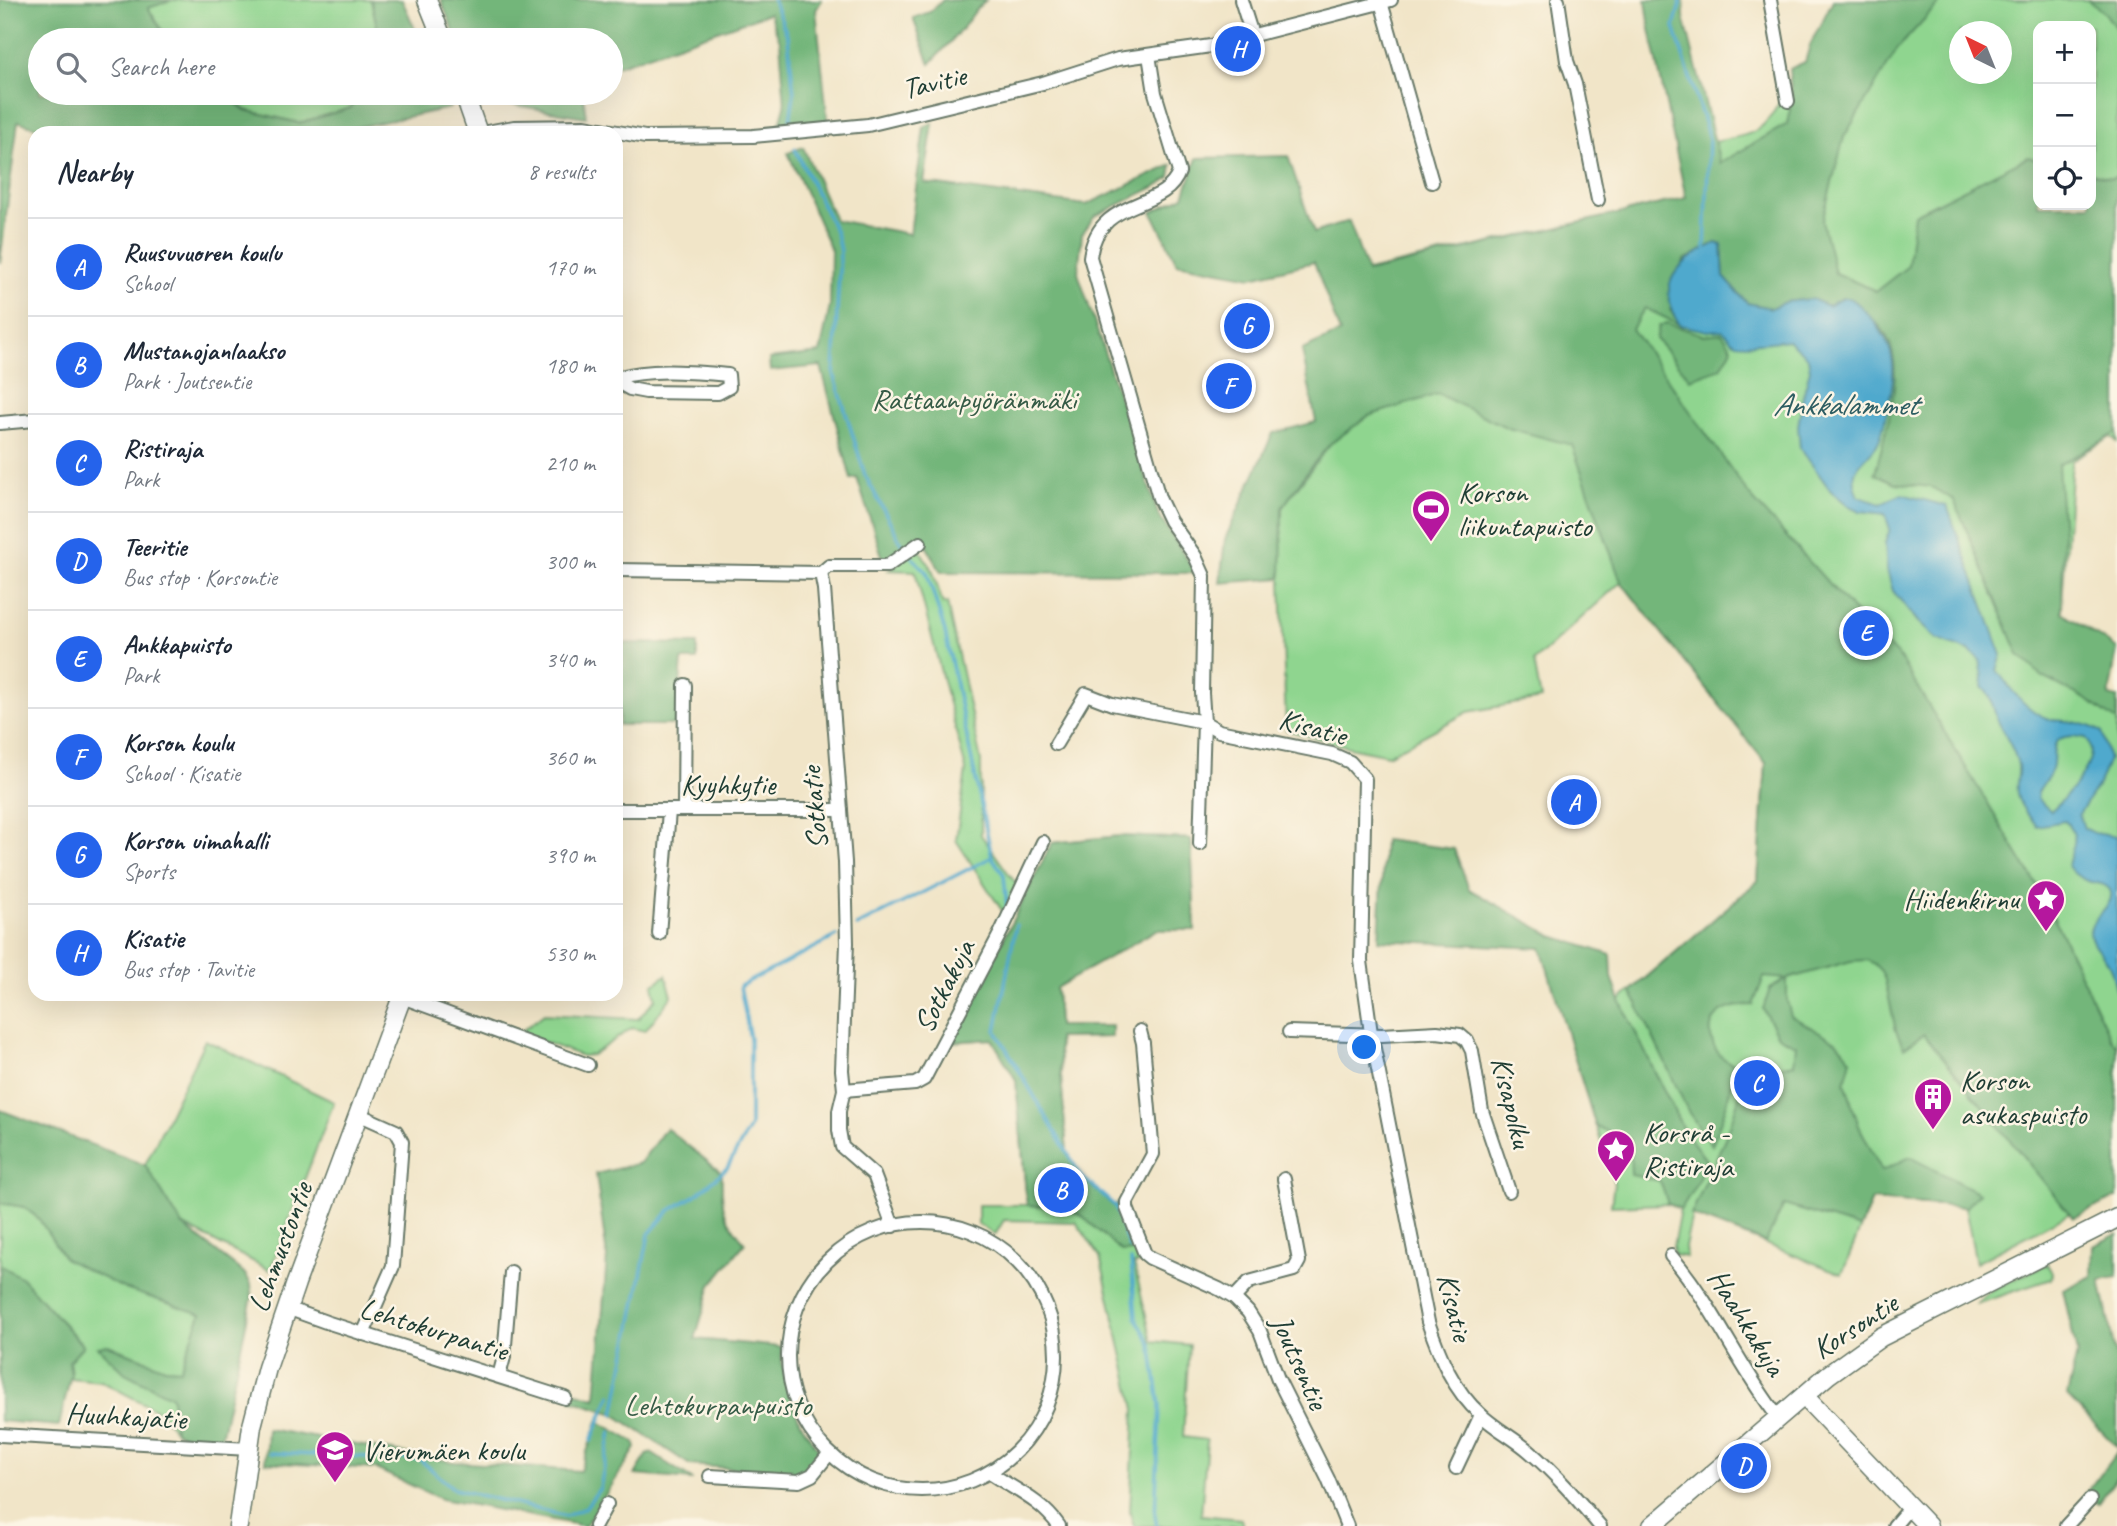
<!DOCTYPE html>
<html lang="en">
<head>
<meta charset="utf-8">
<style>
  :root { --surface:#fff; --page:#f6f6f7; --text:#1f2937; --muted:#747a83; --line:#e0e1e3; --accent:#2563eb }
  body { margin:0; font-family:Caveat,sans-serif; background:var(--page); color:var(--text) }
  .controls { position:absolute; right:21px; top:21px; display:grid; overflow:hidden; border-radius:14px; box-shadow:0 7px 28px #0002 }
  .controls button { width:63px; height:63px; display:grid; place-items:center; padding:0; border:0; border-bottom:2px solid var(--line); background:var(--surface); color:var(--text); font:35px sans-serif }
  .compass { position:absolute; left:1949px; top:21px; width:63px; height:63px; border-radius:50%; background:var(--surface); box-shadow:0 7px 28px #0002; rotate:317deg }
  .you { position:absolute; left:1365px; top:1048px; width:24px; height:24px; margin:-18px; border:5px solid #fff; border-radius:50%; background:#1a73e8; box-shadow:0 0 0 10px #1a73e833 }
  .badge { display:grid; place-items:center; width:46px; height:46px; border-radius:50%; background:var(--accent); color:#fff; font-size:23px; font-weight:700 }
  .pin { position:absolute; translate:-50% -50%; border:4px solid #fff; box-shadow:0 2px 7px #0006 }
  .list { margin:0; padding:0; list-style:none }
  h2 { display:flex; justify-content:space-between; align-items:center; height:91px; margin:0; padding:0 28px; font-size:30px }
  h2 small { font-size:23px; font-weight:400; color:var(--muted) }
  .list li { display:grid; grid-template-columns:46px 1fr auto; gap:21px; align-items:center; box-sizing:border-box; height:98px; padding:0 28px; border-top:2px solid var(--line) }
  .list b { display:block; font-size:26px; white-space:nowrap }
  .list p { margin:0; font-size:23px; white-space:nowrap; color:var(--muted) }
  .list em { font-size:23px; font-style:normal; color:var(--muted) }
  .icon { flex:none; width:38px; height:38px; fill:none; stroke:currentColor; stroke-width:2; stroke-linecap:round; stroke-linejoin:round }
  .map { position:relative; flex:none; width:2117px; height:1526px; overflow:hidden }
  .search { position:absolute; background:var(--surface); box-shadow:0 7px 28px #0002; left:28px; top:28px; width:595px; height:77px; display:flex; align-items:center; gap:18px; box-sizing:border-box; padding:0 24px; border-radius:38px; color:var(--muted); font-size:26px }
  .panel { position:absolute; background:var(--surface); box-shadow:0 7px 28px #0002; left:28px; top:126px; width:595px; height:875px; border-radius:21px }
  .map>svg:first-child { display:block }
  .green { fill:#8fd58f; stroke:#578962; stroke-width:2; fill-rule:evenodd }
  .forest { fill:#73b67a; stroke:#497a57; stroke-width:2 }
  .water { fill:#4fa9cd; stroke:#377380; stroke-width:2; fill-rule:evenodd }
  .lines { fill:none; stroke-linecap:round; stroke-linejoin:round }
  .stream { stroke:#4fa9cd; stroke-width:3.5 }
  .street-casing { stroke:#687868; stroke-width:16 }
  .secondary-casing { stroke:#687868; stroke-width:21 }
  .street { stroke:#fff; stroke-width:12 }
  .secondary { stroke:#fff; stroke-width:18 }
  .labels { text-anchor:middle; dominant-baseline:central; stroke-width:5; stroke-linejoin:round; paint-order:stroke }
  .street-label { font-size:30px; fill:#1f3d34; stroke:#fcf5e5 }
  .park-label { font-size:30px; fill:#355b46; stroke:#fcf5e5 }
  .poi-label { font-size:30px; fill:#1f3d34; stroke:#fcf5e5; text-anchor:start }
  .water-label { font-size:32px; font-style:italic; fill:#2d5d62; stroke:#fcf5e5 }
</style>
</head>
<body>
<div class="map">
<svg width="2117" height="1526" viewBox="0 0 2117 1526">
  <rect width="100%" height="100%" fill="#fcf5e5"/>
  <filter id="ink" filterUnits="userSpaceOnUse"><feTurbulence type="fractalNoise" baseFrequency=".0143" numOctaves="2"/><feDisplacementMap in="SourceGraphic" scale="14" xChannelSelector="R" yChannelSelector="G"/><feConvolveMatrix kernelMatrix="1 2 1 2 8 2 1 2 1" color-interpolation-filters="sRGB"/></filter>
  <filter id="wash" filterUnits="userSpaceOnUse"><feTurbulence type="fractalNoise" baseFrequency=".00686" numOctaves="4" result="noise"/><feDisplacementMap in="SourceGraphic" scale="28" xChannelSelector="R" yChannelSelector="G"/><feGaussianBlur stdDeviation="1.57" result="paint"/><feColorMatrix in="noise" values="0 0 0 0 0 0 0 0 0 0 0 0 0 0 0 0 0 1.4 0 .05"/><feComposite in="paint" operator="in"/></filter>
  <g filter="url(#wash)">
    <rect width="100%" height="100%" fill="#f1e5c8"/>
    <!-- green -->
    <g class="green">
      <path d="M172,0H371L380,40H168L148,8Z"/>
      <path d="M1833,0H2117V442L2111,437L2072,460L2061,617L2117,710V1188L1976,1263L1965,1207L1872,1200L1842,1274L1692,1215L1685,1247L1686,1257L1674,1255L1673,1247L1680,1209L1668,1204L1611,1206L1614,1183L1570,1043L1758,881L1766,763L1621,582L1534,661L1541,699L1468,712L1388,755L1349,747L1286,730L1281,578L1282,508L1330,444L1368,416L1323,281L1687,198L1713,173L1714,142C1750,134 1762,136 1780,101L1817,97ZM2038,26H2091V205H2038ZM1960,32H2002V74H1960Z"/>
      <path d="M223,93H358L351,108L299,123L245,110Z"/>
      <path d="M919,549L932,569L943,604L947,603L981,761V835L1017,885L1003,912L956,840L966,770L915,571L889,570Z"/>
      <path d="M1120,836L1191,839L1195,930H1156L1056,988L1058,1026H1112V1037L1058,1038L1067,1153L1081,1177L1115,1206L1117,1203L1139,1264H1134L1152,1341L1189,1345L1183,1437L1207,1440L1201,1515L1241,1519L1243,1526H1134L1130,1512L1135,1409L1100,1257L1076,1222L1004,1220L995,1235L978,1224V1205H1027L1016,1080L992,1039L951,1042L1052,843Z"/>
      <path d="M666,975L672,996L645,1031L632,1028L592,1055L582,1056L519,1033L544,1014L638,1019L656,999L653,985Z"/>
      <path d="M205,1040L334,1102L270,1270L182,1225L145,1165Z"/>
      <path d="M0,1203L24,1207L39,1219L65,1259L202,1314L180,1369L165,1368L108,1345L172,1397L175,1431L160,1412L101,1381L70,1378L69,1361L83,1345L22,1278L0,1265Z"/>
      <path d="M2047,1264L2052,1273L2051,1279L1976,1304L1989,1291Z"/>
    </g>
    <!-- forest -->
    <g class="forest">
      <path d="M0,0H172L148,8L168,40H40V93H223L245,110L299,123L351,108L358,93H443L450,108L329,133H52L18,121L0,263Z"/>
      <path d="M371,0H402L420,40H380Z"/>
      <path d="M441,0H822L816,10L828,124L779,128L785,106L780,41L769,13L611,68V40H457Z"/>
      <path d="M943,0H986L976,10L962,29L930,64L913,18L930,12Z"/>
      <path d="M1646,0H1684V17L1720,163L1787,124L1792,99L1789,69L1805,62L1810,45L1833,0H1942L1898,48L1844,137L1822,221L1835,273L1876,291L1908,266L1914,214L2028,157L2038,160V205H2091V173L2112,178L2117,176V433L2058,465L2063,533L2062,612L2117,649L2109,696L2117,698V721L2086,699L2043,677L2019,655L1954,500L1931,487L1896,483L1875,474C1884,433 1911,364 1881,328C1872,316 1855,307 1843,298L1828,306L1812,299L1785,302L1771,308L1747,303L1724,277L1722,245L1716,243L1684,260L1670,310L1680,325L1645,308L1632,329L1750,496L1842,598L1900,658L2045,899L2110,1037L2117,1046V1197L2073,1218L1924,1034L1904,1048L1896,1031L1885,980L1881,971L1874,964L1867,960L1851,961L1787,979V1001L1791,1016L1836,1041L1851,1059L1845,1082L1859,1126L1882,1171L1910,1157L1979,1193L1966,1207L1872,1200L1860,1228L1784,1205L1765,1243L1691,1215L1729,1129L1749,1066L1777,1067L1794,1064L1796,1045L1778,1036L1763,1009L1770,989L1786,979L1764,977L1753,1005C1741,1006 1730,1006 1720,1013C1700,1027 1715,1061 1736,1064L1726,1106L1712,1145L1689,1113L1631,991L1758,881L1766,763L1621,582L1572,445L1508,428L1438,394L1368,416L1330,444L1309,469L1282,508L1281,578L1220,583L1225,539L1273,433L1316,422L1302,350L1340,333L1314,262L1252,277L1177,263L1152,212L1184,196L1197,158L1288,156L1314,233L1349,221L1367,272L1686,198L1650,29Z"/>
      <path d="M2087,0H2117V30L2105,13Z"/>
      <path d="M487,93H583L586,117L491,101Z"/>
      <path d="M933,123L924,183L1086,205L1172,165L1170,177L1161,184L1095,216L1082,234L1078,273L1158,514L1196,573L941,572L922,538L884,562L857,478L851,479L821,366L770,371L769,359L820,353L830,306L831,250L788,153L803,147L835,220L910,234L924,127Z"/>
      <path d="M1666,323L1703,335L1722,333L1732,348L1721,368L1690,379L1656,339L1659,326Z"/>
      <path d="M622,643L697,644V660H682L677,725H619Z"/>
      <path d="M1120,836L1191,839L1195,930H1156L1056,988L1058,1026H1112V1037L1058,1038L1067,1153L1081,1177L1115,1207L1134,1251L1122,1252L1082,1216L1066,1208L1027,1205L1016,1080L992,1039L951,1042L1052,843Z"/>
      <path d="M1384,840L1454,849L1469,889L1553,936L1611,955L1612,977L1620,1001L1684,1131L1706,1160L1697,1183L1681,1209L1668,1204L1660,1181L1631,1175L1630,1139L1596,1127L1541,948L1379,940Z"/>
      <path d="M0,1110L145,1165L182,1225L245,1274L251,1284L252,1297L221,1438L190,1440L175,1431L172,1397L125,1373L98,1347L108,1345L165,1368L180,1369L201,1314L125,1289L65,1259L39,1219L24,1207L0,1203Z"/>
      <path d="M666,1128L722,1173C721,1209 722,1215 745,1243L711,1285L695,1339L781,1347C783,1388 795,1423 823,1454L811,1467L800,1474L690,1465L612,1413L571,1400L573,1392L596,1398L607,1257L596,1174L640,1163Z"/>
      <path d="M2117,1234V1277L2100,1280L2117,1361V1447L2067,1396L2077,1353L2063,1290L2092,1276L2093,1246Z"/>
      <path d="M0,1265L22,1278L83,1346L69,1361L71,1374L59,1426L0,1421Z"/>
      <path d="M598,1421L634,1442L636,1448L585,1526L441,1499L376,1469L265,1462L267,1429L454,1462L580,1471Z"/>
      <path d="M2117,1452V1478L2098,1503L2085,1494Z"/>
      <path d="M651,1453L693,1480L635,1475L647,1455Z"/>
    </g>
    <!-- water -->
    <path class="water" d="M1716,243L1722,245L1724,277L1747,303L1771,308L1785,302L1812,299L1828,306C1847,295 1849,294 1864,310C1898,345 1898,370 1886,415C1884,424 1882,438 1876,446C1861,467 1847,466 1859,497L1881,504L1902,494L1947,506L2002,655L1997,670C2009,688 2027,712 2049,719C2054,721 2060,720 2065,721C2078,722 2091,726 2102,732L2109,759L2099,784L2079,814L2084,828L2094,833L2117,837V992C2114,983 2113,973 2109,965C2104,954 2090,945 2090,932C2090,916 2117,906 2110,890C2105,882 2093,884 2085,880C2078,877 2072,872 2068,866C2072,844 2082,840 2065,821L2037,826C2030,817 2018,805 2017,793C2015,782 2021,772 2017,761C2013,746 2004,735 1998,721C1992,708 1993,697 1982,687L1983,678L1980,660L1969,651L1936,639L1918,622L1893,591L1887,570L1885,543L1890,529L1885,514L1860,511L1849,506L1831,491L1800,448L1798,426L1803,396L1810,370L1808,358L1788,340C1777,341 1742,347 1734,342C1730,340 1727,333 1722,330L1707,331L1680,325C1653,284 1678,261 1716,243ZM2073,736L2086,738C2104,760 2067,796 2051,811L2037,799C2037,787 2048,781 2052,769C2055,760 2051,749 2057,741C2062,736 2067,737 2073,736Z"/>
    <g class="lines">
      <!-- stream -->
      <g class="stream">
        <path d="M773,0L788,37L794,94L789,127"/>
        <path d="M1681,0L1674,27L1709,138L1705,248"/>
        <path d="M795,149L836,233L840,251L834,374L865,475L905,550"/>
        <path d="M910,555L927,573L945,632L992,857L1004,875L1007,908"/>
        <path d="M1016,925L996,1031L1081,1176L1115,1206L1129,1248"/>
        <path d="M857,926L992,857"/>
        <path d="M1131,1260L1136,1318L1151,1344L1160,1405L1155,1516L1157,1526"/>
        <path d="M614,1414L649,1234L669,1211L697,1194L727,1168L750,1127V1039L740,986L837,936"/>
        <path d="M591,1441L611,1395"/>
        <path d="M270,1453L419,1459L454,1489L566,1516L585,1508L600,1488L611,1432"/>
        <path d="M606,1525L607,1526"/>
      </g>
    </g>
  </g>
  <g filter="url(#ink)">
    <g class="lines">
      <defs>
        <g id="street">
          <path d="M1241,0L1252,35"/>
          <path d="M1558,0L1567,61L1575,84L1598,200"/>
          <path d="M1770,0L1788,101"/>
          <path d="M1381,2L1432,182"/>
          <path d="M1149,55L1155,93L1179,172C1165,212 1098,195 1090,257L1159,498L1170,521L1195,556L1204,576L1202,693L1204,722L1219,731L1332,754L1350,762L1365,779L1361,961L1371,1033L1428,1322C1440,1357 1453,1390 1481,1415C1496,1429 1514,1438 1529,1451C1555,1473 1578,1500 1600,1526"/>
          <path d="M481,133L514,127L585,126L645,137L753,136L868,125L1043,83L1118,59L1211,46L1391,0"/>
          <path d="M616,378C653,368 690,372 728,375L729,387L718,393L646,392L630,389L616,381"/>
          <path d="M0,423L35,420"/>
          <path d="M616,570L821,573L824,589L845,862L847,943L842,1070L844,1090L839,1111V1130L842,1147L874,1175L893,1226"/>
          <path d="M821,573L829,566H887L920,543"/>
          <path d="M1056,744L1086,694L1112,704L1204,722L1200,844"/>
          <path d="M616,810H841"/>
          <path d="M684,810L685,685"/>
          <path d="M659,934L669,811"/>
          <path d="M402,997L588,1065"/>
          <path d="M1140,1031L1143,1043L1153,1154L1127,1202V1208L1145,1254L1150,1258L1219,1289L1234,1298L1248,1312L1260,1331L1278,1379L1328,1479L1347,1526"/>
          <path d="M1289,1032L1382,1035L1437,1032L1460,1035L1467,1041L1472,1051L1482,1111L1509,1191"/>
          <path d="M844,1090L915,1084L924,1079L1001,932L1043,842"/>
          <path d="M358,1114L396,1131L402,1142L393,1266L363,1334"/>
          <circle cx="922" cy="1356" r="134"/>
          <path d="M1671,1256C1713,1304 1738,1366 1778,1417"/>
          <path d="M1234,1298L1249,1282L1294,1270L1299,1261L1284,1179"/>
          <path d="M287,1308L326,1322L565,1398"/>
          <path d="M499,1376L504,1357L511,1272"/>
          <path d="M0,1435L249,1449"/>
          <path d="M1456,1468L1481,1415"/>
          <path d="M990,1473C1015,1490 1041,1500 1059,1526"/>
          <path d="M710,1476L799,1481L812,1475L829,1454"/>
          <path d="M595,1526L607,1504"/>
          <path d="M1894,1526L1910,1507"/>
          <path d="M2066,1526L2090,1500"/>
        </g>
        <g id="secondary">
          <path d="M427,0L443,40"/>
          <path d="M464,93L478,133"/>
          <path d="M1804,1396L1928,1526"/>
          <path d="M238,1526L252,1426L267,1368L296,1283L403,994"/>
          <path d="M1652,1526L1828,1375L1881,1337L2117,1218"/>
        </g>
      </defs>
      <!-- street casing -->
      <use href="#street" class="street-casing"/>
      <!-- secondary casing -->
      <use href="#secondary" class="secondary-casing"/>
      <!-- street -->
      <use href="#street" class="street"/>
      <!-- secondary -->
      <use href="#secondary" class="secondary"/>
    </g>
  </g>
  <!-- icons -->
  <defs>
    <symbol id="stadium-pin" viewBox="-11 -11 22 30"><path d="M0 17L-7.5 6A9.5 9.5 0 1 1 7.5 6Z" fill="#b5179e" stroke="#fcf5e5"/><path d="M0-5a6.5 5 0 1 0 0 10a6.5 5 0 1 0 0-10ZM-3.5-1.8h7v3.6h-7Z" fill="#fff"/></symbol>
    <symbol id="sight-pin" viewBox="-11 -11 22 30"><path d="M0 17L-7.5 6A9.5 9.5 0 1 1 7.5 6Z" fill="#b5179e" stroke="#fcf5e5"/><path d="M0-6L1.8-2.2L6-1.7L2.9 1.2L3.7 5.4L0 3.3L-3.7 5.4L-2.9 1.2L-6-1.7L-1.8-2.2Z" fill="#fff"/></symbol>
    <symbol id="building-pin" viewBox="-11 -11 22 30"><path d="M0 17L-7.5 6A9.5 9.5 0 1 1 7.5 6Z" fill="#b5179e" stroke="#fcf5e5"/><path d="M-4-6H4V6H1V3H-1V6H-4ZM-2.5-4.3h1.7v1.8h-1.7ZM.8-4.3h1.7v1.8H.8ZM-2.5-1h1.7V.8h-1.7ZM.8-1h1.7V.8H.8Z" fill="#fff"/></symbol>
    <symbol id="school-pin" viewBox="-11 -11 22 30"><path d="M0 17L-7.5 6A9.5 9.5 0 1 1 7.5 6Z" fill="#b5179e" stroke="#fcf5e5"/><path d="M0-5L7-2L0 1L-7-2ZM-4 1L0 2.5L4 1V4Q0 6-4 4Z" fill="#fff"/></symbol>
  </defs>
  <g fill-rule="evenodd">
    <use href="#stadium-pin" x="1409" y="487" width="44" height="60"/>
    <use href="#sight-pin" x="2024" y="877" width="44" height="60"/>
    <use href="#building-pin" x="1911" y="1075" width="44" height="60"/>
    <use href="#sight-pin" x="1594" y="1127" width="44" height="60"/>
    <use href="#school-pin" x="313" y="1428" width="44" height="60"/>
  </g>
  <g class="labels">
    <!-- street labels -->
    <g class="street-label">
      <text transform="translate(934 82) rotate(-13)">Tavitie</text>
      <text transform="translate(1313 727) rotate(15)">Kisatie</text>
      <text x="728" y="784">Kyyhkytie</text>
      <text transform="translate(814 808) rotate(-95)">Sotkatie</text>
      <text transform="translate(944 986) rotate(-63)">Sotkakuja</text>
      <text transform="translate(1512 1102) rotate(76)">Kisapolku</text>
      <text transform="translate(280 1247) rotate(-70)">Lehmustontie</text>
      <text transform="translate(1455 1307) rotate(76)">Kisatie</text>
      <text transform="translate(1747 1322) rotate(58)">Haahkakuja</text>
      <text transform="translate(1855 1326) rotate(-33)">Korsontie</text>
      <text transform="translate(434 1329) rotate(17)">Lehtokurpantie</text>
      <text transform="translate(1300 1362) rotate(66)">Joutsentie</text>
      <text transform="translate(126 1416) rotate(3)">Huuhkajatie</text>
    </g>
    <!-- park labels -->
    <g class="park-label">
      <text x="974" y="399">Rattaanpyöränmäki</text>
      <text x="718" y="1405">Lehtokurpanpuisto</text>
    </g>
    <!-- poi labels -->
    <g class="poi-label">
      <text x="1458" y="492">Korson<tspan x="1458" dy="34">liikuntapuisto</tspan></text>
      <text x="2019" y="899" text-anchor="end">Hiidenkirnu</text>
      <text x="1960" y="1080">Korson<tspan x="1960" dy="34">asukaspuisto</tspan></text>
      <text x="1643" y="1132">Korsrå -<tspan x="1643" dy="34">Ristiraja</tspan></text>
      <text x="362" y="1450">Vierumäen koulu</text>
    </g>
    <!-- water labels -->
    <g class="water-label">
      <text x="1845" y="404">Ankkalammet</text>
    </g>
  </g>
</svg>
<div class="controls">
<button>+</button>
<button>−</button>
<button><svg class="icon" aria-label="locate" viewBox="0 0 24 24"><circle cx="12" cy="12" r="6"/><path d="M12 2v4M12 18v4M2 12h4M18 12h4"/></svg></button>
</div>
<svg class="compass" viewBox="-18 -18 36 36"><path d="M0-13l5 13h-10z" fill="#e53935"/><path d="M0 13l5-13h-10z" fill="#747a83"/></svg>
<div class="you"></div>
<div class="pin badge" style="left:1574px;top:802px">A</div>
<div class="pin badge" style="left:1061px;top:1190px">B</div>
<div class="pin badge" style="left:1757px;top:1083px">C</div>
<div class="pin badge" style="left:1744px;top:1466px">D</div>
<div class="pin badge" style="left:1866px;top:633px">E</div>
<div class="pin badge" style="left:1229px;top:386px">F</div>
<div class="pin badge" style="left:1247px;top:326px">G</div>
<div class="pin badge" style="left:1238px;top:49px">H</div>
<div class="search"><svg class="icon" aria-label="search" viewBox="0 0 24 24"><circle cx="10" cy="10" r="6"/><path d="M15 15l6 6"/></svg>Search here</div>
<section class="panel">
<h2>Nearby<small>8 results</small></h2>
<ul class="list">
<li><span class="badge">A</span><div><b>Ruusuvuoren koulu</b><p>School</p></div><em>170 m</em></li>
<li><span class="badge">B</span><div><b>Mustanojanlaakso</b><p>Park · Joutsentie</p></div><em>180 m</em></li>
<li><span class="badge">C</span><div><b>Ristiraja</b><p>Park</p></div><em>210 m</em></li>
<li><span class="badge">D</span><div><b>Teeritie</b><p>Bus stop · Korsontie</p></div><em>300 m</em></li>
<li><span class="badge">E</span><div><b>Ankkapuisto</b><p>Park</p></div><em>340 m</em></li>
<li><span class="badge">F</span><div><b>Korson koulu</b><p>School · Kisatie</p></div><em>360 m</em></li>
<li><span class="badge">G</span><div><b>Korson uimahalli</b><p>Sports</p></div><em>390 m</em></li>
<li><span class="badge">H</span><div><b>Kisatie</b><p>Bus stop · Tavitie</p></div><em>530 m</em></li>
</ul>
</section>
</div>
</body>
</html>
